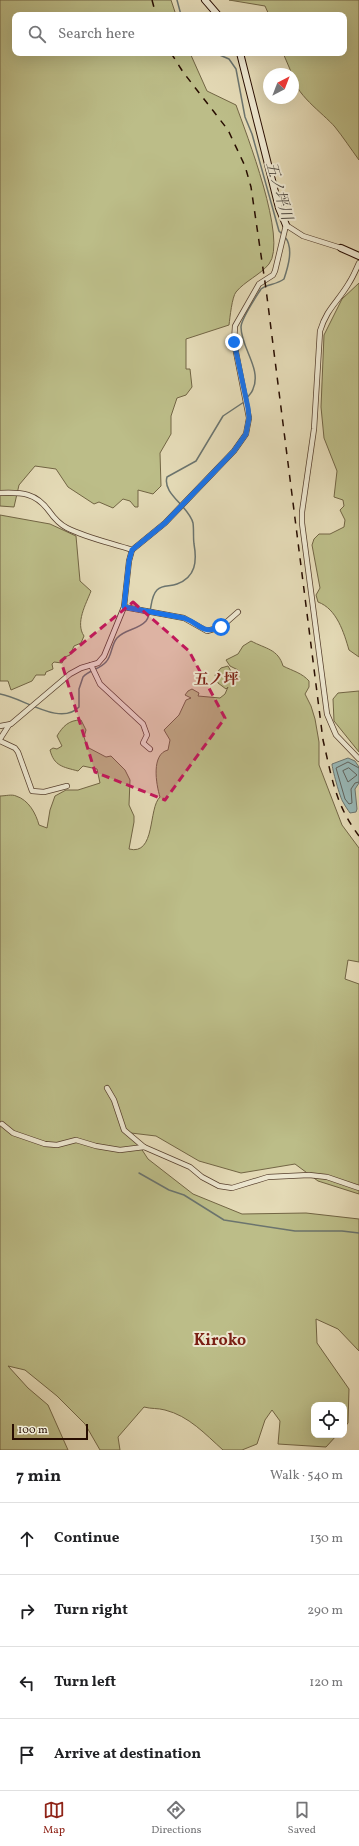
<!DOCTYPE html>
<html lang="en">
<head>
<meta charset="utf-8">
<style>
  :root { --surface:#fff; --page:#f2f2f2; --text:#202124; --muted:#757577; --line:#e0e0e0; --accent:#8f2418 }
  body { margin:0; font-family:Vollkorn,"Noto Serif JP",serif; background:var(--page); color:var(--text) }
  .controls { position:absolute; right:12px; bottom:12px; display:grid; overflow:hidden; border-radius:8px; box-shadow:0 4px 16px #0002 }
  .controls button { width:36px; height:36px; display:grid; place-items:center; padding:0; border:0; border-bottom:1px solid var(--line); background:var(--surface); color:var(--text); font:20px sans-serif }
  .compass { position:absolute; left:263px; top:68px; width:36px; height:36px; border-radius:50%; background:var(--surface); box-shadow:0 4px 16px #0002; rotate:42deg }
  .scale { position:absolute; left:12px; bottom:10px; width:76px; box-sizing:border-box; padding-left:4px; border:2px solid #280d01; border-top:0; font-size:11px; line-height:14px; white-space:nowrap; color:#280d01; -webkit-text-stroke:3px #ede7d0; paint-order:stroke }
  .stop { position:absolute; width:12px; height:12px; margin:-9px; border:3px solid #1a73e8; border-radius:50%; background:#fff }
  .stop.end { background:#1a73e8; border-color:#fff; box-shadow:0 1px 4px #0008 }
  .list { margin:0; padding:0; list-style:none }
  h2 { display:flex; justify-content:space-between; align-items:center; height:52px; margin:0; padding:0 16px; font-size:17px }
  h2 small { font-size:13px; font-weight:400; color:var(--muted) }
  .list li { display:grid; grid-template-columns:26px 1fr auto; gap:12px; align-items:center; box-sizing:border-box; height:72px; padding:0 16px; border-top:1px solid var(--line) }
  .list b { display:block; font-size:15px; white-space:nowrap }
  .list em { font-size:13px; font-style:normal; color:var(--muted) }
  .icon { flex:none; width:22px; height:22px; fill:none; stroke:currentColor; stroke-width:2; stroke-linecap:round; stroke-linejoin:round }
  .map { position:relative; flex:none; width:359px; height:1450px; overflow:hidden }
  .search { position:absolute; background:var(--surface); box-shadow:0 4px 16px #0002; left:12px; right:12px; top:12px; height:44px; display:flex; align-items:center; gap:10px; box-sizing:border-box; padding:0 14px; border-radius:8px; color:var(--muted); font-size:15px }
  .sheet { height:340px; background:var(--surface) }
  nav { display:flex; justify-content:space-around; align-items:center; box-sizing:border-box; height:56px; border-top:1px solid var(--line); background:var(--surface); font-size:11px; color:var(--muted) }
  nav a { display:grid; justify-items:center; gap:2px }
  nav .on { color:var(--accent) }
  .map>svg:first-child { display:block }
  .green { fill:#bcbd88; stroke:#726544 }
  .water { fill:#98b8b7; stroke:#6b746e }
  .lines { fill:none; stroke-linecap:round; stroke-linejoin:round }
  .shore { stroke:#60625c; stroke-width:1 }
  .stream { stroke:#6b746e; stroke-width:1.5 }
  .street-casing { stroke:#57402e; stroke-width:6 }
  .secondary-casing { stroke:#280d01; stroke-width:8 }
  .street { stroke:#ede7d0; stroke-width:4.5 }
  .secondary { stroke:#ede7d0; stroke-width:6 }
  .rail { stroke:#280d01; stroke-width:1.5; stroke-dasharray:7 7; stroke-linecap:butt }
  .route { stroke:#1a73e8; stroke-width:5 }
  .marked { fill:#c2185b; fill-opacity:0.2; stroke:#c2185b; stroke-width:3; stroke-dasharray:8 5; stroke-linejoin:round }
  .labels { text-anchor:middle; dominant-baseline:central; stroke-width:4; stroke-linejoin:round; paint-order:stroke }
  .water-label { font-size:15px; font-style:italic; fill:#4f4941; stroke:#ede7d0 }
  .neighbourhood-label { font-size:15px; font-weight:bold; fill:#7a1f14; stroke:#ede7d0 }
  .quarter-label { font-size:16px; font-weight:bold; fill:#7a1f14; stroke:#ede7d0 }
</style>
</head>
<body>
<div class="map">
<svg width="359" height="1450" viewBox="0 0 359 1450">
  <rect width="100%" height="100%" fill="#e4dab6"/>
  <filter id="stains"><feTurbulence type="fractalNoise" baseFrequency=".005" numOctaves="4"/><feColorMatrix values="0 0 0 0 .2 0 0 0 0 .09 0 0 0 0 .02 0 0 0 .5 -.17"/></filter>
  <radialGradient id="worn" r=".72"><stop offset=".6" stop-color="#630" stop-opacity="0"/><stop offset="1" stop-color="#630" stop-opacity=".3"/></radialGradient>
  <!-- green -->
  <g class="green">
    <path d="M0,0H171L176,15H15V53H190L207,91L236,105C246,133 288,240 269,264C260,275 245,281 236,292C232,297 230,317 229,325L186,339V369H190L192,387L186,395L177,398L171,416V434L160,453L161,486L153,494L138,490V507H135L130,501L123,499L113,508L99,502L94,504L68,487L56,469L35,466L19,485L14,507L0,506Z"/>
    <path d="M229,0H359V160C351,149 343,137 335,127C323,113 293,93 293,74H292L283,53H344V15H269L265,6Z"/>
    <path d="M359,283V657L349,650C344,633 337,609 318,602L316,595L320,588L312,545L314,539L319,534H330L344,527L345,520L340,510L344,506L343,500L334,497L337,471L324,438L321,407L324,335L342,299Z"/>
    <path d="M0,515L50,524L76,536L80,581L91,591C86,604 75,623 84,636L81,643L74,646L70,655L65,657L62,663L54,662L52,664L53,669L46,672L45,675H36L32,681L11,690L8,681H0Z"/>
    <path d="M251,641C266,649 278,649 283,666C293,671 302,673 309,681V687L305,694L311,706L315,719L319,742V765L342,825L359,848V962L348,960L345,979L359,984V1194L318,1181L295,1164L241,1173L199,1161L156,1136L131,1133L148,1159L193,1194L242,1214L306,1213L359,1219V1351L338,1329L316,1319L317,1343L349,1389L348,1423L344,1428V1405H314V1435H337L326,1447L278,1444L280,1421L272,1410L265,1420L257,1444L242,1450H223C205,1434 189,1416 165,1410C158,1408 151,1409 144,1407L118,1437L120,1450H100L85,1424L57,1396L25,1370L8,1366L28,1388L48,1405L68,1450H0V796C5,796 12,794 16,796C29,800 36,814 39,825L47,828L50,810L55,796L66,790H78L100,783L97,769L83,766L78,771C63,767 54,766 50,750L53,748L57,749L62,746L57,736C63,726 69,720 81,720L86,730L84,737L87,747L106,757L111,756L125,770L130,780L129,805L134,816V822L129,849C156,856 148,808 160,797C156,784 151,754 168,750L170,740L164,730L179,715L186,700L191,698L185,695L188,691L192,689L199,693L198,696L220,698L225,694L228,687L226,689L218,683L215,675L221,668L228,666L236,680L238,670L230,666L226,660L238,654L243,646Z"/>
    <path d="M359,691V752L334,721L333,699L338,693Z"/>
  </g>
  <!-- water -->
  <path class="water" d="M348,758L355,761L359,767V783L355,789L357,809L356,812L350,813C348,810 345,806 343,802C340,798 332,768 332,764Z"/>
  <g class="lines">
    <!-- shore -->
    <g class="shore">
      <path d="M349,768L357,775L348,782L343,771Z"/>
      <path d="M359,768L348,762L336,768L345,799L349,804L352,803L351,789L355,783L359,782"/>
    </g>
    <!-- stream -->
    <g class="stream">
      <path d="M177,0L181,15"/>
      <path d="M215,53L229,59L236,69L245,117L252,134L279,231L282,234"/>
      <path d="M246,399C248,396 252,393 253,389C262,369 241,348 241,327C241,319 256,297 261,289C267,284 276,285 284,279C288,267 294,248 285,237"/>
      <path d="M0,694C22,697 60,727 79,707V689L83,677C89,670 100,669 106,662C112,656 111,645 117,638C125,629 138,630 146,621C153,612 149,598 157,590C163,584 170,587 177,584C196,577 197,561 194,544C193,537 194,530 193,523C189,506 162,494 167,477L196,461L223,416L244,402"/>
      <path d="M139,1173L169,1190L184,1195L224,1220L295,1231H342L359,1233"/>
    </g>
    <defs>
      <g id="street">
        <path d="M359,263C356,270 353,277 349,283C338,302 327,308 320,331L314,429L302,512V523L327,714L336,735L359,759"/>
        <path d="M0,493C22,492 36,493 49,511C54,518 59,524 67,528C87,538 111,543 132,550"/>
        <path d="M124,607L184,618L207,631L221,627L238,612"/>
        <path d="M91,665L100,684L143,724L147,735L143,743L150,749"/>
        <path d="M0,726L11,724L70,674L81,668L98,663L104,656L124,607L129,561L132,550L165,523L234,451L246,434L249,418L234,342L235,326L259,284L273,275L275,271L286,225L303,236L341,248"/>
        <path d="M0,739L9,725"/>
        <path d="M0,741L15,748L18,752L32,791L44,792L67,786"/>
        <path d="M107,1088L114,1100L124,1130L144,1147L190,1167L202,1177L219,1186L232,1188L268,1177L309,1175L327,1177L359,1188"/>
        <path d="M2,1124L13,1133L45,1144L57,1145L76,1140L96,1146L120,1150L144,1147"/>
      </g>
      <g id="secondary">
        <path d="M205,0L218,15"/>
        <path d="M240,53L279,208L286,225"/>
        <path d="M341,248L359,256"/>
      </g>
    </defs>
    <!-- street casing -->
    <use href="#street" class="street-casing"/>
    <!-- secondary casing -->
    <use href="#secondary" class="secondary-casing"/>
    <!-- street -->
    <use href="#street" class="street"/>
    <!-- secondary -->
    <use href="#secondary" class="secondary"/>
    <!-- rail -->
    <g class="rail">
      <path d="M152,0L156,15"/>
      <path d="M171,53L183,72L228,130L245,166L251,187L266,289L323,740C332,778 335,804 359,836"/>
    </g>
  </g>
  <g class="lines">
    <!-- route -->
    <path class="route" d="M221,627C202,635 201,624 184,618L124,607L129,561L132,550L165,523L234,451L246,434L249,418L248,408L234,342"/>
  </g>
  <!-- marked area -->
  <path class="marked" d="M133,602L189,651L225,718L165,800L95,772L61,661Z"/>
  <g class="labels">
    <!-- water labels -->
    <g class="water-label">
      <text transform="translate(278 191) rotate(74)">五ノ坪川</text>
    </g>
    <!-- neighbourhood labels -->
    <g class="neighbourhood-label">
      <text x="216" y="680">五ノ坪</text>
    </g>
    <!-- quarter labels -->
    <g class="quarter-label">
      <text x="220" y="1341">Kiroko</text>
    </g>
  </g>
  <rect width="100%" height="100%" filter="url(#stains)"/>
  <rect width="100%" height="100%" fill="url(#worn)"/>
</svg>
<div class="controls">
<button><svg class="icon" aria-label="locate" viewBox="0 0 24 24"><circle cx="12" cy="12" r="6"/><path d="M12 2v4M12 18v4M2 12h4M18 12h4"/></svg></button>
</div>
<svg class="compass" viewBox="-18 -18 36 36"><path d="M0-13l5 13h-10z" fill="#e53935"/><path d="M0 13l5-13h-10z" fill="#757577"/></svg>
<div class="scale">100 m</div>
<div class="stop" style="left:221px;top:627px"></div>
<div class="stop end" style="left:234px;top:342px"></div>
<div class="search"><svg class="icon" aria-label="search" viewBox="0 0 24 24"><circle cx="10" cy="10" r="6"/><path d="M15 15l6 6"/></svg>Search here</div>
</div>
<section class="sheet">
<h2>7 min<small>Walk · 540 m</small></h2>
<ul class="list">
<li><svg class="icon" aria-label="ahead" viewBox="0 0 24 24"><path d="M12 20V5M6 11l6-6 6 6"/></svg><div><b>Continue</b></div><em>130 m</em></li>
<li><svg class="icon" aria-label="right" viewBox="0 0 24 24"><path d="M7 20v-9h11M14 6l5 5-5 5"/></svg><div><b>Turn right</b></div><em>290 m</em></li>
<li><svg class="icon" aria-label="left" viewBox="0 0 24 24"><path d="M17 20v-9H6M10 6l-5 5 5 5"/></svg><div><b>Turn left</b></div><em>120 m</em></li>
<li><svg class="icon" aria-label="arrive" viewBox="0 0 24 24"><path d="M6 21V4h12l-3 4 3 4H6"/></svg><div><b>Arrive at destination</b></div></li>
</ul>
</section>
<nav>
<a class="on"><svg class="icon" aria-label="map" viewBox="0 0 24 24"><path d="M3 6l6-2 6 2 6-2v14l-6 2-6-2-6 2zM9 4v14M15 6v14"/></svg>Map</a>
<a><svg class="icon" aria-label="directions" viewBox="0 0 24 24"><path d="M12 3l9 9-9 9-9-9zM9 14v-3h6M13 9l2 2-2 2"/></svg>Directions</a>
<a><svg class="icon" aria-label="saved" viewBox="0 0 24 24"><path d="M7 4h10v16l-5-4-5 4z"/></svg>Saved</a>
</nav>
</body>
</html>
